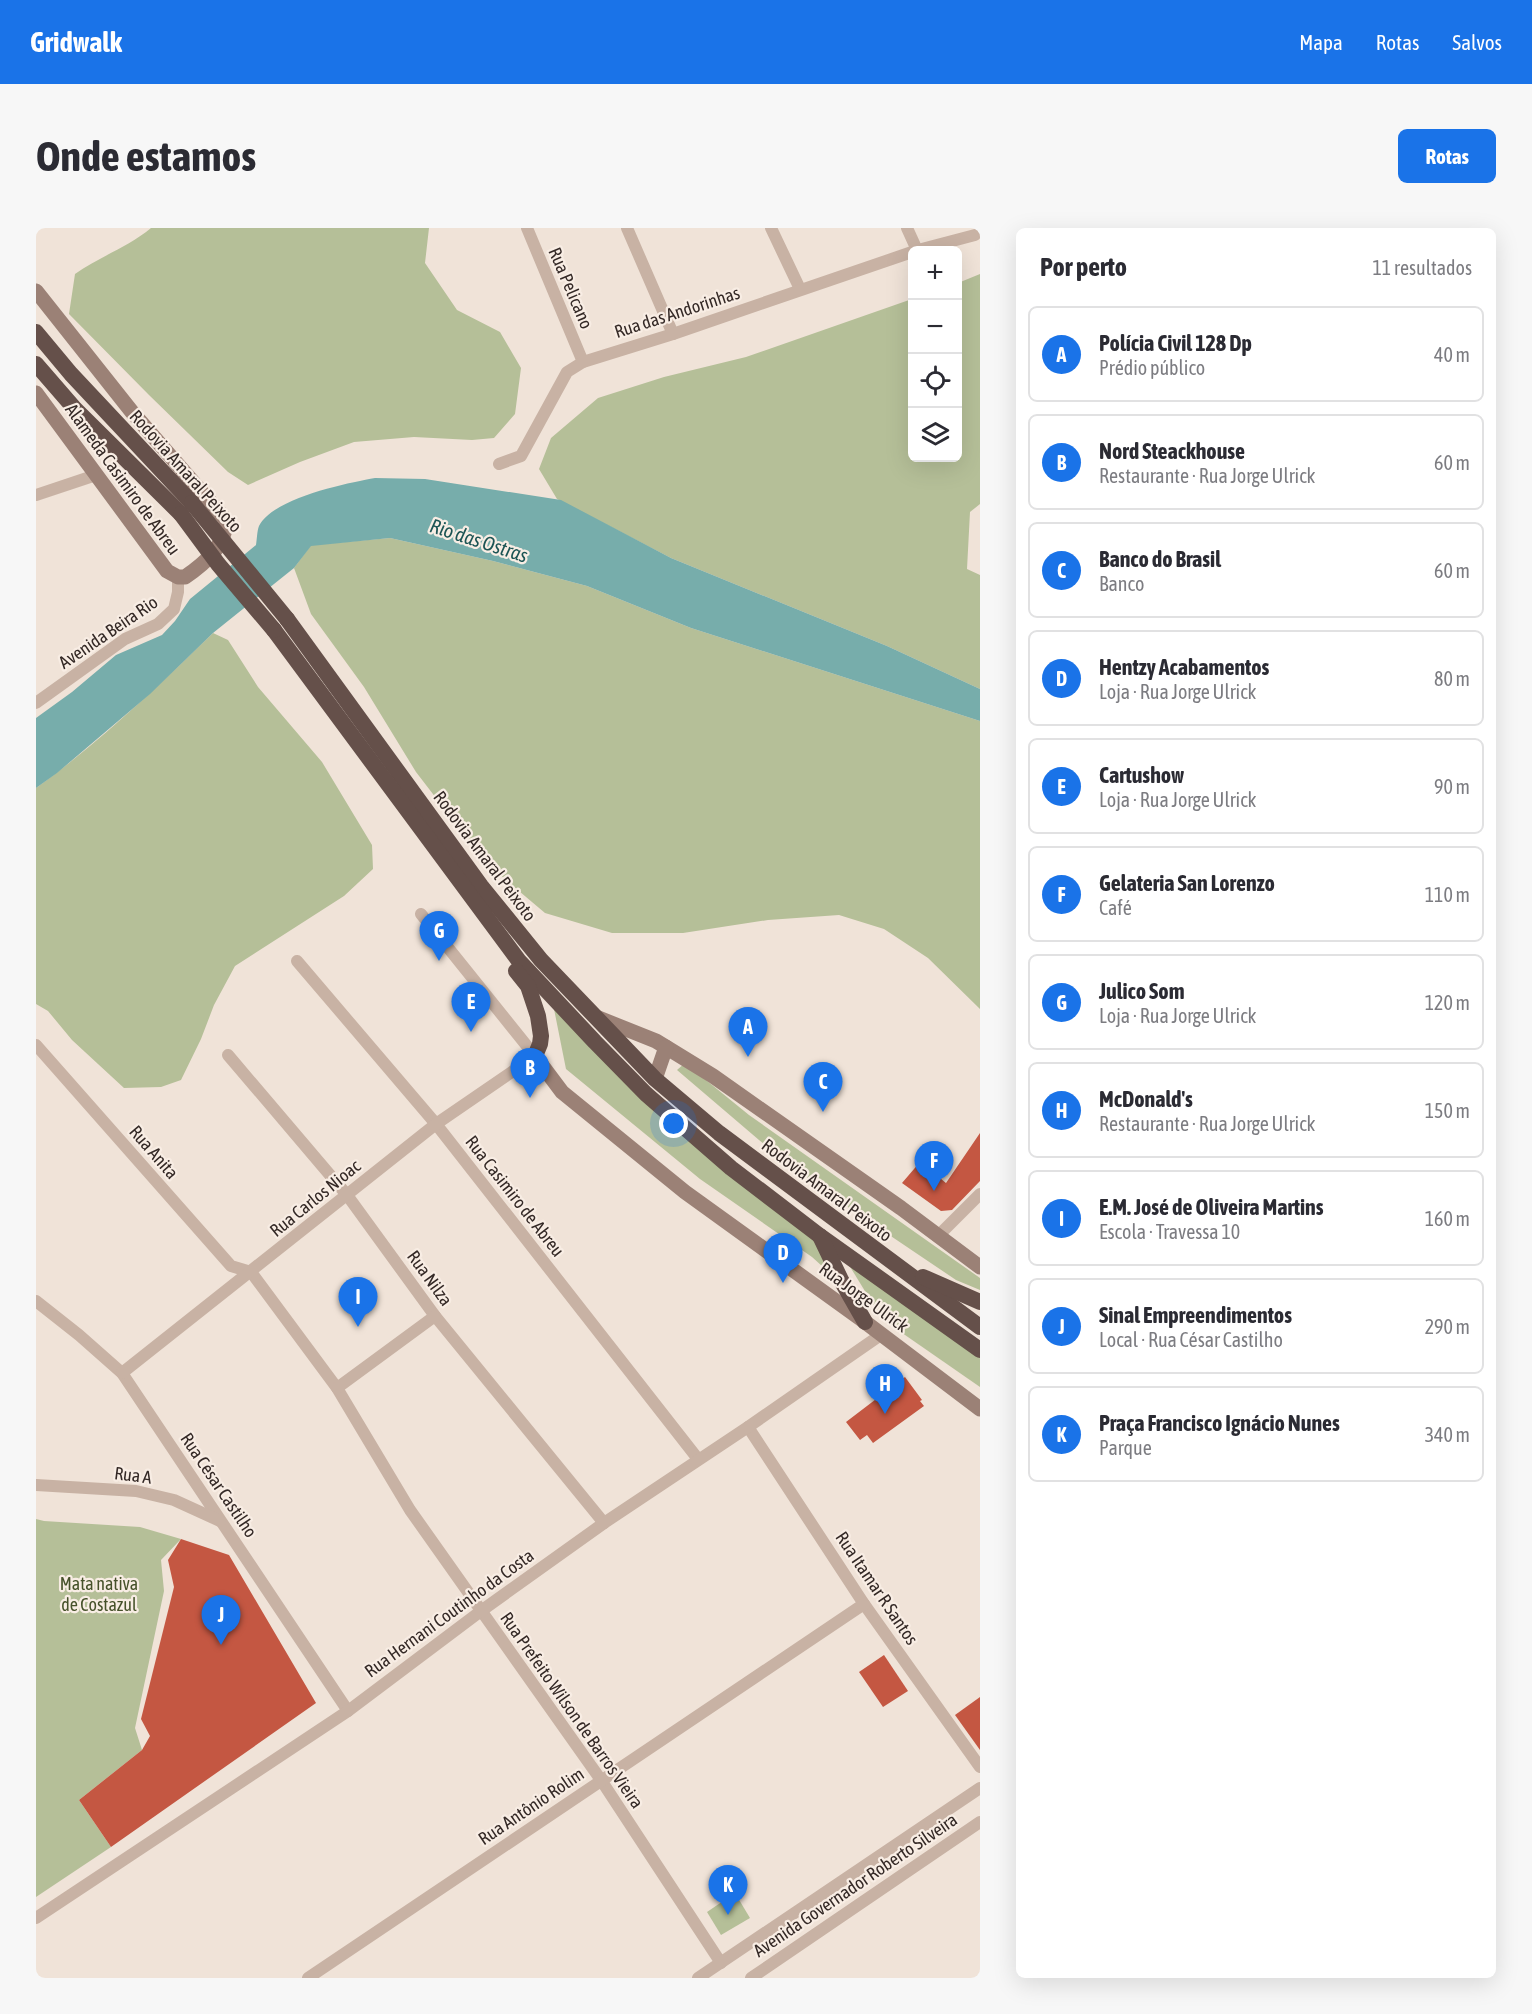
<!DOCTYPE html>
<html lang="pt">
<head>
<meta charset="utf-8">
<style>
  :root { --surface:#fff; --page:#f7f7f7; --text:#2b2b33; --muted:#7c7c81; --line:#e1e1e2; --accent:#1a73e8 }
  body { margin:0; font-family:"Asap Condensed",sans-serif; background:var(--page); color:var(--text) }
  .controls { position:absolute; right:18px; top:18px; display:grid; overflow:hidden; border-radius:9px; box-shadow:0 6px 24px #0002 }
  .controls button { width:54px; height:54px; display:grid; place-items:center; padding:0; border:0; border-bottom:2px solid var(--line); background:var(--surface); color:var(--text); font:30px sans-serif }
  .you { position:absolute; left:638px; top:896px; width:21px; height:21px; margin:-15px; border:4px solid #fff; border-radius:50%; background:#1a73e8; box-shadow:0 0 0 9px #1a73e833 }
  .badge { display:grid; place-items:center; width:39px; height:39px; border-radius:50%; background:var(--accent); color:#fff; font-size:20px; font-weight:700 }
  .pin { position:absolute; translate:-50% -50px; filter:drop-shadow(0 2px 3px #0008) }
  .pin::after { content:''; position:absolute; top:32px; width:21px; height:18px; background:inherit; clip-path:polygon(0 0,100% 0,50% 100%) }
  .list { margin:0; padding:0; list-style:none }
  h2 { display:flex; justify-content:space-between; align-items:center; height:78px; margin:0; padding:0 24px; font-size:26px }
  h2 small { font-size:20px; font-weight:400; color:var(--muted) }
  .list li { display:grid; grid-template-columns:39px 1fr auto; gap:18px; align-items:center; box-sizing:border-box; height:96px; margin:0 12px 12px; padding:0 12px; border:2px solid var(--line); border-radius:9px }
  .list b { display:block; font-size:22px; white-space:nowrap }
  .list p { margin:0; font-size:20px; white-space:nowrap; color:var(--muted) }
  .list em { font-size:20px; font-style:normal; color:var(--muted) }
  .icon { flex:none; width:33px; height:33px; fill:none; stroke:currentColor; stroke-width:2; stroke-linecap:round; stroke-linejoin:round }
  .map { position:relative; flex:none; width:944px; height:1750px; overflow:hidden; border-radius:9px }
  header { display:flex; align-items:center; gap:36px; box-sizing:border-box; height:84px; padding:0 30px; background:var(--accent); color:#fff }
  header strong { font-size:28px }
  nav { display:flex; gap:33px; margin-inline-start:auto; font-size:21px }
  .intro { display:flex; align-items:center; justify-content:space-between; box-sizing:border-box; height:144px; padding:0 36px }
  h1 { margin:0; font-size:42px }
  .button { padding:15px 27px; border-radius:9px; background:var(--accent); color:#fff; font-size:21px; font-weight:700 }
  main { display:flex; gap:36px; padding:0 36px }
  aside { flex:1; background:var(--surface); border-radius:9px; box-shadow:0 6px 24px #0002 }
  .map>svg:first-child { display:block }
  .green { fill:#b5bf98 }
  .water { fill:#77adab }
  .building { fill:#c45742 }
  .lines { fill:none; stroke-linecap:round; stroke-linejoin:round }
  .minor { stroke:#c8b2a4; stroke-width:12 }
  .secondary { stroke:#9b8176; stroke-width:15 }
  .trunk { stroke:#65504a; stroke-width:16 }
  .trunk-bridge { stroke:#65504a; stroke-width:16 }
  .labels { text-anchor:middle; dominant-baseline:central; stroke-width:4.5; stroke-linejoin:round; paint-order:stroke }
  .street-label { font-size:18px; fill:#342926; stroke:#f8ede4 }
  .park-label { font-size:18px; fill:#46512a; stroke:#f8ede4 }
  .water-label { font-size:20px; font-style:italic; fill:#1c5454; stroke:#f8ede4 }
</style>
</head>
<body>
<header>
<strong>Gridwalk</strong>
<nav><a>Mapa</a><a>Rotas</a><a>Salvos</a></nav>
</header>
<div class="intro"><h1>Onde estamos</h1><a class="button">Rotas</a></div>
<main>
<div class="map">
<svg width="944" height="1750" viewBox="0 0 944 1750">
  <rect width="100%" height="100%" fill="#f0e3d8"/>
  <!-- green -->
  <g class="green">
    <path d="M115,0H393L389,35L421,82L464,104L485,140L479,186L458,210L436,212L378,209L318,214L264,234L212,257L192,244L113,167L33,86L39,46C63,29 92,19 115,0Z"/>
    <path d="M944,46V276L934,284L931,341L944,347V461L851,418L635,330L521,271L503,241L515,210L562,170L628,149L710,129L876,71V230H922V55Z"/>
    <path d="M354,310L457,333L551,358L655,400L944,493V781L892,730L848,701L803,687L732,692L647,705H576L509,685L450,635L380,544L328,459L275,386L258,340L275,317Z"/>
    <path d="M177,405L192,412L222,459L286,534L336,617L337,641L308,668L199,738L178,777L165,811L145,852L125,859L88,860L36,812L12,783L0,776V560C64,514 121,459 177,405Z"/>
    <path d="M518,781L778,1010L797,1048L776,1029L664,951L530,841Z"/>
    <path d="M649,835L713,887L944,1050V1062L920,1052L788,963L723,912L641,842Z"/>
    <path d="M813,1037L944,1129V1159L846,1091Z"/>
    <path d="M0,1291L8,1293L104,1299L145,1311L125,1332L128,1363L99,1500L106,1522L43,1572L75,1619L0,1669Z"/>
    <path d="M699,1665L714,1690L685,1707L671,1684Z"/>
  </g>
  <!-- water -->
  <path class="water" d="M339,250L389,251L525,272L635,330L851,418L944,461V493L655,400L551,358L457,333L354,310L275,318L258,340L177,405L114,466L21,545L0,560V490L36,464L80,427L126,407L139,393L154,371L220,317C221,311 221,303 223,298C237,270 311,255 339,250Z"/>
  <!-- building -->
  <g class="building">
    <path d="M944,905V953L916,982L905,983L866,955L884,934L910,955Z"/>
    <path d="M869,1149L886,1172L884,1173L888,1178L837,1215L831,1207L824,1212L810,1194Z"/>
    <path d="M145,1311L193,1327L280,1475L75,1619L43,1572L106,1522L114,1508L105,1491L138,1359L132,1332Z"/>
    <path d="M848,1427L872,1463L847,1479L823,1444Z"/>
    <path d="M944,1469V1522L919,1487Z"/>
  </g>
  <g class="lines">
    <!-- minor -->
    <g class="minor">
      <path d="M491,0L547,134"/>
      <path d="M591,0L637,106"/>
      <path d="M735,0L764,61"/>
      <path d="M871,0L881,22"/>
      <path d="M882,22L939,7"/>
      <path d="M463,236L485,228L531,144L547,134L637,106L876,24"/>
      <path d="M0,267L60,247"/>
      <path d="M0,475L89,411L122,396L138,381L142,364V349"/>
      <path d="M261,733L400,896L662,1231"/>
      <path d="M0,817L195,1038L215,1044L301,1160L374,1282L565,1552L685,1735"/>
      <path d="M192,827L311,967L399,1088L568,1295"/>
      <path d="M902,1008L944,966"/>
      <path d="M0,1073L43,1107L86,1145L312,1483"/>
      <path d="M86,1145L400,896L499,828L385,686"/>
      <path d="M301,1160L399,1088"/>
      <path d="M712,1199L828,1376L944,1539"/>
      <path d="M0,1257L100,1263L138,1272L184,1293"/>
      <path d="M0,1690L312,1483L445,1383L568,1295L712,1199L846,1106"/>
      <path d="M272,1750L828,1376"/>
      <path d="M662,1750L944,1560"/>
      <path d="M715,1750L944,1594"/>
    </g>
    <!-- secondary -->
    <g class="secondary">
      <path d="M0,63L96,184L190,292C190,318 168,336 149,349H142L131,343L0,165"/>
      <path d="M560,789L620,813L677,848L865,980L944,1039"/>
      <path d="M499,828L526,864L649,964L829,1094L944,1181"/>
      <path d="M619,851L630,819"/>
    </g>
    <!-- trunk -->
    <g class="trunk">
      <path d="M0,104L35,146L156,275"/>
      <path d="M0,136L39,181L145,286"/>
      <path d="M251,391L445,658L505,732L619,851L683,905L944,1099"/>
      <path d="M238,402L483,733L559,814L610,866L695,940L784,1008L944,1122"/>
      <path d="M480,743L492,758L502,788L505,808L504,816L499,828"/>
      <path d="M784,1008L805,1052L829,1094"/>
      <path d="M887,1049L944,1074"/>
    </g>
    <!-- trunk-bridge -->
    <g class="trunk-bridge">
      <path d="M156,275L251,391"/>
      <path d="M145,286L182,336L238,402"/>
    </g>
  </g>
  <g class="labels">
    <!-- street labels -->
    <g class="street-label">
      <text transform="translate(535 60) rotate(67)">Rua Pelicano</text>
      <text transform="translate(641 84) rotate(-18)">Rua das Andorinhas</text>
      <text transform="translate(150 243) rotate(48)">Rodovia Amaral Peixoto</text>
      <text transform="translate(87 251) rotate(54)">Alameda Casimiro de Abreu</text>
      <text transform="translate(72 404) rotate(-34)">Avenida Beira Rio</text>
      <text transform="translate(449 628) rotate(53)">Rodovia Amaral Peixoto</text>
      <text transform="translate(118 924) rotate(49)">Rua Anita</text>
      <text transform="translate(791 962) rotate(37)">Rodovia Amaral Peixoto</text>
      <text transform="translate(479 968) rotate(52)">Rua Casimiro de Abreu</text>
      <text transform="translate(279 970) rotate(-39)">Rua Carlos Nioac</text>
      <text transform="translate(394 1050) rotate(54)">Rua Nilza</text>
      <text transform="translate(828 1069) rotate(36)">Rua Jorge Ulrick</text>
      <text transform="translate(97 1247) rotate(7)">Rua A</text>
      <text transform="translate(183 1257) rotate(56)">Rua César Castilho</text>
      <text transform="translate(841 1360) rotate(56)">Rua Itamar R Santos</text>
      <text transform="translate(413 1385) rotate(-36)">Rua Hernani Coutinho da Costa</text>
      <text transform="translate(536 1482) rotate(55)">Rua Prefeito Wilson de Barros Vieira</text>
      <text transform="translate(495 1578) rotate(-34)">Rua Antônio Rolim</text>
      <text transform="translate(819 1657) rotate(-34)">Avenida Governador Roberto Silveira</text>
    </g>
    <!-- park labels -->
    <g class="park-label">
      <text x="63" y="1355">Mata nativa<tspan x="63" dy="21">de Costazul</tspan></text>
    </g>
    <!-- water labels -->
    <g class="water-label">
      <text transform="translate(443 312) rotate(18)">Rio das Ostras</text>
    </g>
  </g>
</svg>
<div class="controls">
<button>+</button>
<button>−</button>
<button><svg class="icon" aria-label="locate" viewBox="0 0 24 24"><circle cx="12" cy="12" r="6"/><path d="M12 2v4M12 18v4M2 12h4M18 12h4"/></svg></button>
<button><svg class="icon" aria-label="layers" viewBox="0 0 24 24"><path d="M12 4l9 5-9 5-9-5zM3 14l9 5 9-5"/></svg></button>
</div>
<div class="you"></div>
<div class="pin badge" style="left:712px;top:829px">A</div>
<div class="pin badge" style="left:494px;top:870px">B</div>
<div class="pin badge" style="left:787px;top:884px">C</div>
<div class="pin badge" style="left:747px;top:1055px">D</div>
<div class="pin badge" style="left:435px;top:804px">E</div>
<div class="pin badge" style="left:898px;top:963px">F</div>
<div class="pin badge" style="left:403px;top:733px">G</div>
<div class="pin badge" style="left:849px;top:1186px">H</div>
<div class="pin badge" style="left:322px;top:1099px">I</div>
<div class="pin badge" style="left:185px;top:1417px">J</div>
<div class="pin badge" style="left:692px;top:1687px">K</div>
</div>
<aside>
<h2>Por perto<small>11 resultados</small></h2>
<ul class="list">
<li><span class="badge">A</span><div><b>Polícia Civil 128 Dp</b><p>Prédio público</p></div><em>40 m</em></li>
<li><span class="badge">B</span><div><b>Nord Steackhouse</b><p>Restaurante · Rua Jorge Ulrick</p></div><em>60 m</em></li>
<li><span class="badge">C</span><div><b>Banco do Brasil</b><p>Banco</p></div><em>60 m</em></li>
<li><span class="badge">D</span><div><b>Hentzy Acabamentos</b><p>Loja · Rua Jorge Ulrick</p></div><em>80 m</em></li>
<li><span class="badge">E</span><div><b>Cartushow</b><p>Loja · Rua Jorge Ulrick</p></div><em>90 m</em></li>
<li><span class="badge">F</span><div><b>Gelateria San Lorenzo</b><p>Café</p></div><em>110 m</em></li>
<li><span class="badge">G</span><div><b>Julico Som</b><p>Loja · Rua Jorge Ulrick</p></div><em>120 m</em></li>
<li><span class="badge">H</span><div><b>McDonald's</b><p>Restaurante · Rua Jorge Ulrick</p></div><em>150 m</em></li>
<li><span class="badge">I</span><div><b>E.M. José de Oliveira Martins</b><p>Escola · Travessa 10</p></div><em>160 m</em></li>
<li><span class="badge">J</span><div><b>Sinal Empreendimentos</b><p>Local · Rua César Castilho</p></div><em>290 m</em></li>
<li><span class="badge">K</span><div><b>Praça Francisco Ignácio Nunes</b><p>Parque</p></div><em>340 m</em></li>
</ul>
</aside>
</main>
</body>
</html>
